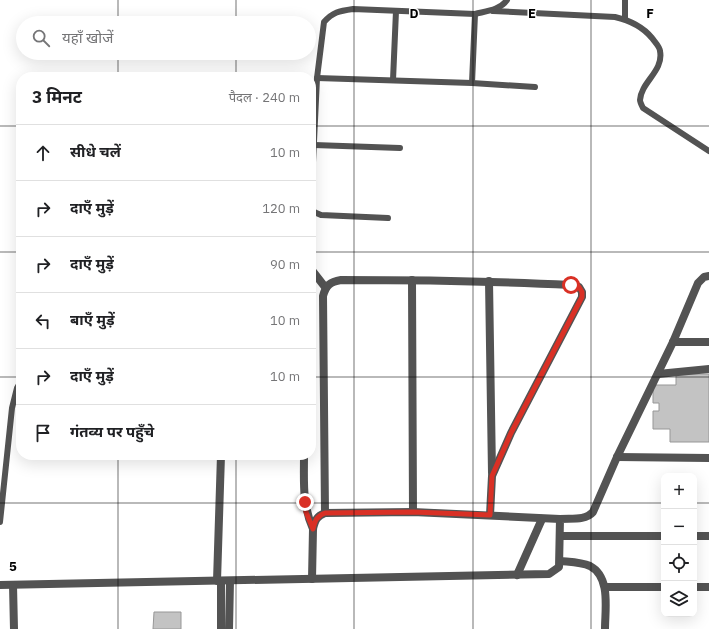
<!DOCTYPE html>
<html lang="hi">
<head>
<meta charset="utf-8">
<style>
  :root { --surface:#fff; --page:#f6f6f6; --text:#202124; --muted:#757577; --line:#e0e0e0 }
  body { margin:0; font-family:"IBM Plex Sans","Noto Sans Devanagari",sans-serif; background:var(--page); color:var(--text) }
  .controls { position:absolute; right:12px; bottom:12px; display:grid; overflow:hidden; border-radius:8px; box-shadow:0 4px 16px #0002 }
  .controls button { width:36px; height:36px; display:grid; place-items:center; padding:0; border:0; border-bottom:1px solid var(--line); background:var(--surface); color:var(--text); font:20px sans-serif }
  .stop { position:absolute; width:12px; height:12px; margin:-9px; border:3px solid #d93025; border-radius:50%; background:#fff }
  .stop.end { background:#d93025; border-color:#fff; box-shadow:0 1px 4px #0008 }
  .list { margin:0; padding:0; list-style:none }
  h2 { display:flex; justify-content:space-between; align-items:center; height:52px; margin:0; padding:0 16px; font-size:17px }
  h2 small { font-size:13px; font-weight:400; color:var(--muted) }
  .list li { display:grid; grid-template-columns:26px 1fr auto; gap:12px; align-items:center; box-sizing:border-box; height:56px; padding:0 16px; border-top:1px solid var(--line) }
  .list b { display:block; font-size:15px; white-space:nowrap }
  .list em { font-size:13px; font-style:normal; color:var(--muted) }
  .icon { flex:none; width:22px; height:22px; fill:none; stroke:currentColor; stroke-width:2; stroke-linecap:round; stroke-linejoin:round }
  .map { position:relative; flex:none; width:709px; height:629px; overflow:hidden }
  .search { position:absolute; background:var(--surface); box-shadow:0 4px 16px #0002; left:16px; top:16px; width:300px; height:44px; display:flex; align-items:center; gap:10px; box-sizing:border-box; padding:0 14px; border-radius:22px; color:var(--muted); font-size:15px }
  .panel { position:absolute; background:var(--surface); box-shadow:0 4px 16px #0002; left:16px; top:72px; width:300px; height:388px; border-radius:16px }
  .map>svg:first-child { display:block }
  .building { fill:#c3c3c3; stroke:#979797 }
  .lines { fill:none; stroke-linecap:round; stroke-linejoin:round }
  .service { stroke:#535353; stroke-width:6 }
  .minor { stroke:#535353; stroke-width:8 }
  .route { stroke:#d93025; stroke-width:5 }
  .grid { fill:none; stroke:#000; stroke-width:1; stroke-opacity:0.55 }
  .grid-label { font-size:13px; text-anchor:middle; font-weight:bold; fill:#000; stroke:#fff; stroke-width:3; stroke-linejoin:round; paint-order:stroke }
</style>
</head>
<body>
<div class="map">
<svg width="709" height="629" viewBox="0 0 709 629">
  <rect width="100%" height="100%" fill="#fff"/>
  <!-- building -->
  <g class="building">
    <path d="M676,374H709V442H670V429H653V411H659V403H653V385H676Z"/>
    <path d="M154,612H181V629H153Z"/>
  </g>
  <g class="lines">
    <!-- service -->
    <g class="service">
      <path d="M625,0V19"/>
      <path d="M493,11L615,17C628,20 643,27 652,38C655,42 660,47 660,51C664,71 641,82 640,100C640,102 642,106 643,108L709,151"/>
      <path d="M317,78L472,83L535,87"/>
      <path d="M393,80L396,11"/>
      <path d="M472,83L475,14"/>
      <path d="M314,145L400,148"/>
      <path d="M388,218L321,215L314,212L311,204L317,78L324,22C333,12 339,11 353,9L475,14C487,11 500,10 507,0"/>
      <path d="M0,522L12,408L17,388L21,381"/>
    </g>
    <!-- minor -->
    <g class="minor">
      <path d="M311,269L325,287"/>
      <path d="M412,280L413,512"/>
      <path d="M489,281L492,473"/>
      <path d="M673,342H709"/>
      <path d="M658,374L709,369"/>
      <path d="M304,455C304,482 302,504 313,529"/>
      <path d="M617,457L709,458"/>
      <path d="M325,513L323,296C326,285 330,282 341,280C418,280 494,281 571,285L579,287L582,292V297L511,433L492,476L490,515"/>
      <path d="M560,536H664"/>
      <path d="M694,536H709"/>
      <path d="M560,561C569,562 581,562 590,566C611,577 605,609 605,629"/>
      <path d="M517,575L542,519"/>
      <path d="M312,579L313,529C315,520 317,516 325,513L413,512L560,519"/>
      <path d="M217,581L221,455"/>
      <path d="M221,581V629"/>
      <path d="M0,585L549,574L559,567L560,519C571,518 585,521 593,512L617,457L673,342L698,283L704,277L709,276"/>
      <path d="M13,585L14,629"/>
      <path d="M605,587H664"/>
      <path d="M694,587H709"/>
      <path d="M229,629L230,581"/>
    </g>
  </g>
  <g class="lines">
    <!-- route -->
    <path class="route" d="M305,502L306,512L313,529C315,520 317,516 325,513L413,512L490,515L492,476L511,433L582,297V292L579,287L571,285"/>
  </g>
  <!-- grid -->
  <path class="grid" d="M118,0V23M236,0V23M354,0V629M473,0V629M591,0V629M118,53V77M236,53V77M0,126H21M311,126H709M0,252H21M311,252H709M0,377H21M311,377H709M118,455V629M236,455V629M0,503H664M694,503H709"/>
  <g class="grid-label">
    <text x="414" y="18">D</text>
    <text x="532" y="18">E</text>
    <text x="650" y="18">F</text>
    <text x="13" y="571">5</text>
  </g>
</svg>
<div class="controls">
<button>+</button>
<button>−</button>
<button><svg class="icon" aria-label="locate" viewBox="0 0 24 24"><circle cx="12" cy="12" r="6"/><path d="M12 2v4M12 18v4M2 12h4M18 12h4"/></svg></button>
<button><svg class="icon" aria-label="layers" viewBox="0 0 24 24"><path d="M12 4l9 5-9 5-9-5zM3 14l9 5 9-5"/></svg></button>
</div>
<div class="stop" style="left:571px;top:285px"></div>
<div class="stop end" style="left:305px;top:502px"></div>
<div class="search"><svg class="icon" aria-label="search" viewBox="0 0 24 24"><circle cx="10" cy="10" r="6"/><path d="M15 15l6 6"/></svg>यहाँ खोजें</div>
<section class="panel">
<h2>3 मिनट<small>पैदल · 240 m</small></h2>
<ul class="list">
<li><svg class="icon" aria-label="ahead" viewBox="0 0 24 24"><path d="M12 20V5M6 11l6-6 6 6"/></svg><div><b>सीधे चलें</b></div><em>10 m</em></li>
<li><svg class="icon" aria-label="right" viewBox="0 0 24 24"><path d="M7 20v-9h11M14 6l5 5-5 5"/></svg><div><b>दाएँ मुड़ें</b></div><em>120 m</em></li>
<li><svg class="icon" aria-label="right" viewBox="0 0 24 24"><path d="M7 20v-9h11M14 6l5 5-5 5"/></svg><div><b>दाएँ मुड़ें</b></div><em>90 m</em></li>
<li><svg class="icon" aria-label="left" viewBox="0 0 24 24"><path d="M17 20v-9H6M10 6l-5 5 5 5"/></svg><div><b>बाएँ मुड़ें</b></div><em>10 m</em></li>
<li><svg class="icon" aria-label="right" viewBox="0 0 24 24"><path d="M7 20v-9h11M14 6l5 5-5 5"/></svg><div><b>दाएँ मुड़ें</b></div><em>10 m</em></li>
<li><svg class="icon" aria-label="arrive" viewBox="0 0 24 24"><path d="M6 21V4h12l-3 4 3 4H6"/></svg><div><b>गंतव्य पर पहुँचे</b></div></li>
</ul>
</section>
</div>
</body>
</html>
